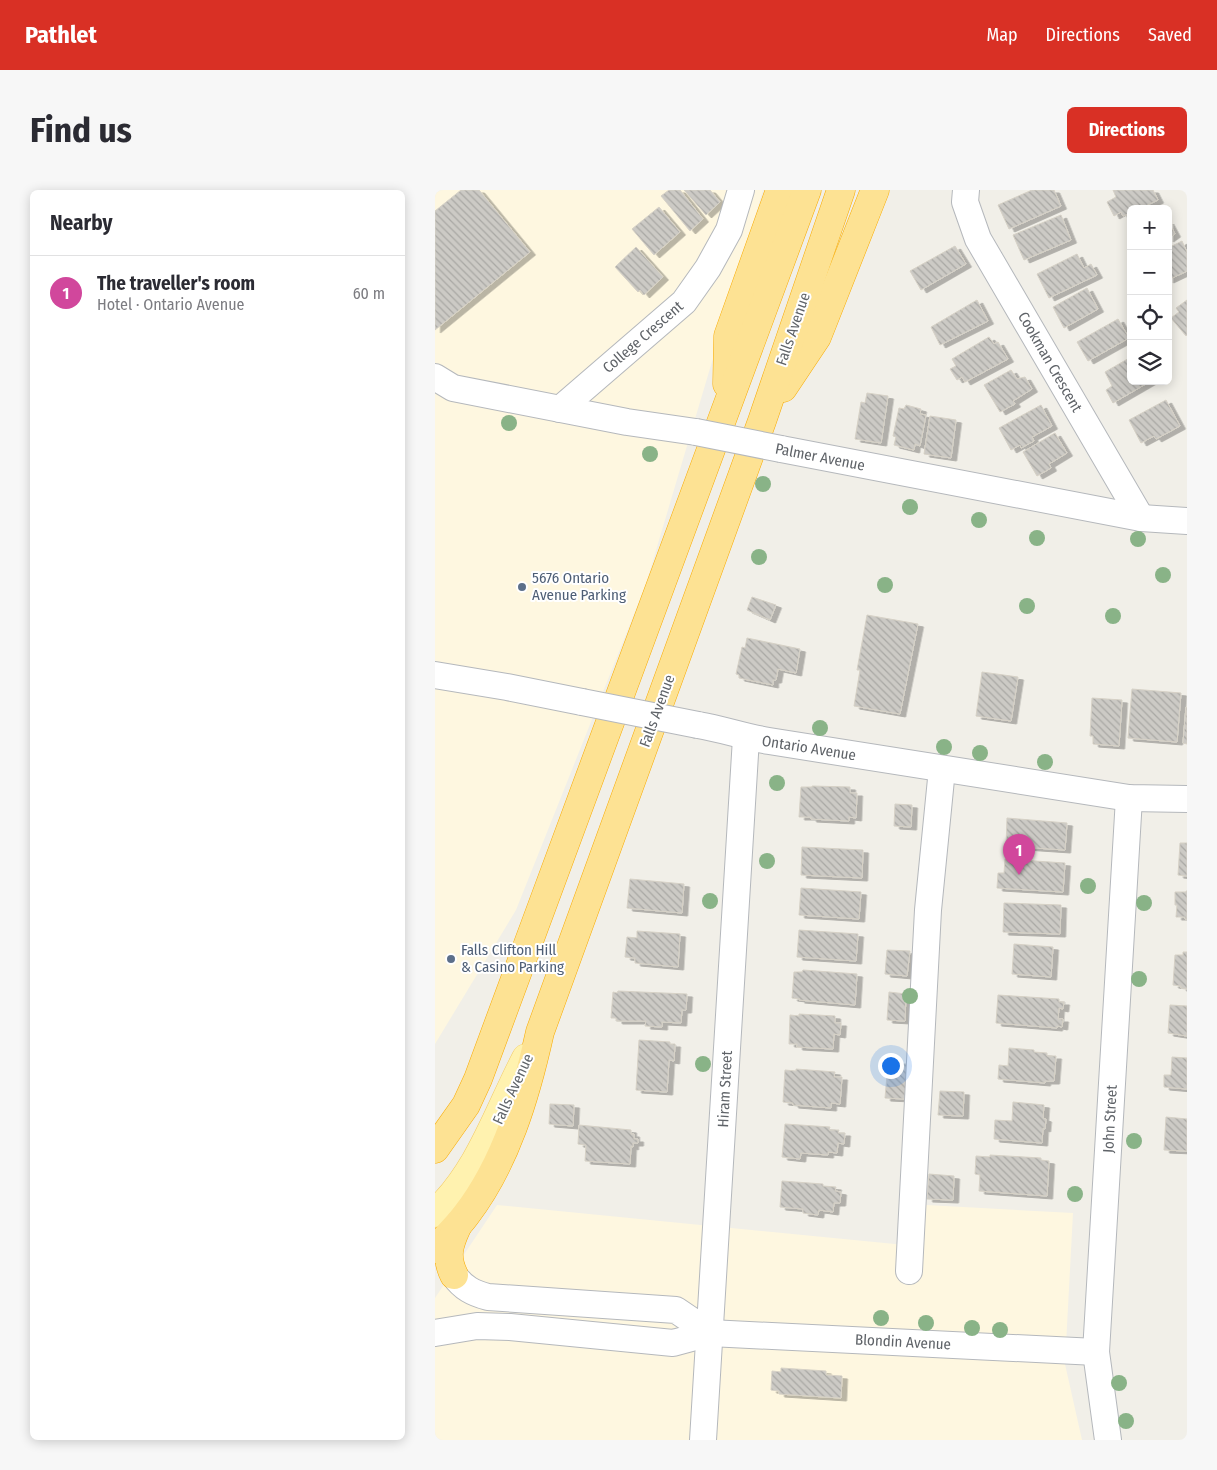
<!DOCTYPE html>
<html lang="en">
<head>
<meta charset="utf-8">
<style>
  :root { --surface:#fff; --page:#f7f7f7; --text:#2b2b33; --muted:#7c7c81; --line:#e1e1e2; --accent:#d93025 }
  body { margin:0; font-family:"Fira Sans Condensed",sans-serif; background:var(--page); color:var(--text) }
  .controls { position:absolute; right:15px; top:15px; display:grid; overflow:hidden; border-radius:8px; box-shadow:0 2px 12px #0003 }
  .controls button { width:45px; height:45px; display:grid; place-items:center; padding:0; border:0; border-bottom:1px solid var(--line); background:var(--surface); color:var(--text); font:25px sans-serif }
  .you { position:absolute; left:455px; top:875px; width:18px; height:18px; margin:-12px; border:4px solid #fff; border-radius:50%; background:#1a73e8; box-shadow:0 0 0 8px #1a73e833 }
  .badge { display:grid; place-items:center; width:32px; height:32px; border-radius:50%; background:var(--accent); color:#fff; font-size:16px; font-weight:700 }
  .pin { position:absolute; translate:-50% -41px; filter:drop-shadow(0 1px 2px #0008) }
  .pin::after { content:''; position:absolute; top:26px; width:18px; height:15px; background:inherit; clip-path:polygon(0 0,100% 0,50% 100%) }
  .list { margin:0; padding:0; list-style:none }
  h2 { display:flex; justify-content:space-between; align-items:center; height:65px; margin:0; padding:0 20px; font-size:21px }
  h2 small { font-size:16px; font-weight:400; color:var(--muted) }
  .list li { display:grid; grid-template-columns:32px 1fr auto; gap:15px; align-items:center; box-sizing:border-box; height:75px; padding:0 20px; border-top:1px solid var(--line) }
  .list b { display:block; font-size:19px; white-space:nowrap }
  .list p { margin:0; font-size:16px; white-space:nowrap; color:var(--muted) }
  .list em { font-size:16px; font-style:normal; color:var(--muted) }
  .icon { flex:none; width:28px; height:28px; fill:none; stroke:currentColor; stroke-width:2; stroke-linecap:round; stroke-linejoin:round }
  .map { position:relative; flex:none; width:752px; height:1250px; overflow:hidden; border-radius:8px }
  header { display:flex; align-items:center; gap:30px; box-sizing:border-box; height:70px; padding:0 25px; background:var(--accent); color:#fff }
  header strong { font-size:24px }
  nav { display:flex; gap:28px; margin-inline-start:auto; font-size:18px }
  .intro { display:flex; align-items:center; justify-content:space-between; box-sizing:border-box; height:120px; padding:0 30px }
  h1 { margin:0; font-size:35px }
  .button { padding:12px 22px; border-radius:8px; background:var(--accent); color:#fff; font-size:18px; font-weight:700 }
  main { display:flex; gap:30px; padding:0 30px }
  aside { flex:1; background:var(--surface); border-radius:8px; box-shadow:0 2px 12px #0003 }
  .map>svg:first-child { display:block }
  .commercial { fill:#fef7e0 }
  .building { fill:url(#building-back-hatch); stroke:#d6d1c6; filter:url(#shadow) }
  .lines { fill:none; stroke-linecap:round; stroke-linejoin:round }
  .minor-casing { stroke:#b5b8bc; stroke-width:28 }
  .major-casing { stroke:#f2c960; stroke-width:29 }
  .highway-casing { stroke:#f9ab00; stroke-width:29 }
  .minor { stroke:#fff; stroke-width:26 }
  .major { stroke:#fff2af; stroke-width:28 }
  .highway { stroke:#fde293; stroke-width:28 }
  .minor-bridge-casing { stroke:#b5b8bc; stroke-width:28; stroke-linecap:butt }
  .minor-bridge { stroke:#fff; stroke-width:26 }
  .tree { fill:#89b387 }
  .service-dot { fill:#5c6f8a; stroke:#fff; stroke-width:2 }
  .labels { text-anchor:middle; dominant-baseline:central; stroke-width:4; stroke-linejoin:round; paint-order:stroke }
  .street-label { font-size:15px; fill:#5f6368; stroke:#fff }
  .service-label { font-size:15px; fill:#4e5e75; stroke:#fff; text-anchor:start }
</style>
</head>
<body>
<header>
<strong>Pathlet</strong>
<nav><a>Map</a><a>Directions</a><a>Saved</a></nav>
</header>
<div class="intro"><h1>Find us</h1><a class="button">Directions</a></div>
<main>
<aside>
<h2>Nearby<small></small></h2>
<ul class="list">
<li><span class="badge" style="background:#d1479c">1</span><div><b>The traveller's room</b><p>Hotel · Ontario Avenue</p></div><em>60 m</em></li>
</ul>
</aside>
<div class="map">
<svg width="752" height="1250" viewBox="0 0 752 1250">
  <defs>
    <pattern id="building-back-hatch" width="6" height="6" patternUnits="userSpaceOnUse" patternTransform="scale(1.25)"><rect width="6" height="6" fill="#cccac5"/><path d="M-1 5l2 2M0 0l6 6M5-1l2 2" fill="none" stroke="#a9a8a4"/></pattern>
    <filter id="shadow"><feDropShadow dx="5.5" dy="3" stdDeviation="0" flood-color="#0004"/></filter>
  </defs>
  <rect width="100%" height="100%" fill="#f1efe8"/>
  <!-- commercial -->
  <g class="commercial">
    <path d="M0,0H328L211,394L81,720L0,854Z"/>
    <path d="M473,1014L638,1023L630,1174L647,1250H0V1108L62,1015L470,1055Z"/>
  </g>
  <!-- building -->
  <g class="building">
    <path d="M26,0H44L95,62L0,140V21Z"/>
    <path d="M234,0H245L268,29L255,41L226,6Z"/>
    <path d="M249,0H275L285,12L271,25Z"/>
    <path d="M597,0H619L626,16L574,39L563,15Z"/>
    <path d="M678,0H718L723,10L704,19H696V23L688,26L686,22L679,26L672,12L681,7Z"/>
    <path d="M224,17L245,42L219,65L197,39Z"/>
    <path d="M626,25L636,50L589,70L578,45Z"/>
    <path d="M733,31L740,44L733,49Z"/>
    <path d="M747,51L752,62V81L733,90V58Z"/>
    <path d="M520,56L531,74L486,100L475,81Z"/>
    <path d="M201,57L228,87L209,105L205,100L203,102L180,77Z"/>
    <path d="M642,64L649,78L656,74L662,85L614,108L602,84Z"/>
    <path d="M652,98L663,119L629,138L618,117Z"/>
    <path d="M542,110L553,131L505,155L496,137Z"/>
    <path d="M752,110V145L751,146L736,128L744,122L741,118Z"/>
    <path d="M683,129L694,148L653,171L642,152Z"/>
    <path d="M554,147L559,154L563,152L573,169L530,192L527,187L522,190L515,179L521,176L517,169Z"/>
    <path d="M696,167V191H716L678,213L671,200L677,196L670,182Z"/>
    <path d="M576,180L582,189L590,187L597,199L578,211L580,214L565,222L549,195Z"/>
    <path d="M432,203L453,206L446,253L420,249L426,212L430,213Z"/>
    <path d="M731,210L745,236L721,249L719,246L706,253L694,230Z"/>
    <path d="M471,215L486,219L485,224L491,225L485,256L480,254L479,260L459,255L461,247L458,246L464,218L469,219Z"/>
    <path d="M606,215L617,236L597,247L599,251L586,258L585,255L576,260L564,238Z"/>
    <path d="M495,226L521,230L516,268L489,264Z"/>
    <path d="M620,243L632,263L614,274L616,278L602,286L588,262Z"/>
    <path d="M317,407L341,415L335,430L312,420Z"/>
    <path d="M432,425L483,434L465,524L419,516L425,480H422Z"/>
    <path d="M312,448L365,459L361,483L343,479L341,490H338V495L304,488V485L301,484L307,457L310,458Z"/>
    <path d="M547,482L583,487L576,531L541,526Z"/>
    <path d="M697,499L746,503L742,552L693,548Z"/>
    <path d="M657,508L687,510L684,556L658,554V546H655Z"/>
    <path d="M751,517H752V554L748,553Z"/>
    <path d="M377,596L415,597V603H422L421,628L414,627V631L376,629V627H364L366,597H377Z"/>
    <path d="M460,614L477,615L476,637L459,636Z"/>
    <path d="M572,628L632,633L630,660L571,656Z"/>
    <path d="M745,653H752V686L743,685Z"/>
    <path d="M367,657L428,660L427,688L366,685Z"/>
    <path d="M570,669L630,673L628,702L562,698L563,683H569Z"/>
    <path d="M195,689L249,694L247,723L192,718Z"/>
    <path d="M366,698L426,702L424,729L364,725Z"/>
    <path d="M751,701H752V729H750V727H741L742,715H740V702H751Z"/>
    <path d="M569,713L626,715L625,744L568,742Z"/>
    <path d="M364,740L423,744L421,771L362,767Z"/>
    <path d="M202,741L245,744L243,777L200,773V768L190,767L192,747L202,748Z"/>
    <path d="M579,754L618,757L616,787L577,784Z"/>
    <path d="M452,760L475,761L472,786L450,784Z"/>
    <path d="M748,762H752V799L746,798V796L738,795L740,765H748Z"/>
    <path d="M368,780L422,784L420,815L364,810L365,809L357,808L359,782H367Z"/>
    <path d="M183,801L252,804L251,820H247L246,833L227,832V837L210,836L211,831H182L181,828H176L178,802L182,803Z"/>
    <path d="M454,802L471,804L470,831L452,830Z"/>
    <path d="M563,805L624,809V812H629L628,819L624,818L623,829H628L627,837L622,836V838L561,833Z"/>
    <path d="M735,815L752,816V846L733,843Z"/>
    <path d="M364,824L400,826V833H406L405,845L399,844L398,859L362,857V854H354L355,825L364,826Z"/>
    <path d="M204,850L235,852V854H240L239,871L234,870L232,902L201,900Z"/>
    <path d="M574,858L599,860V862L612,863V866H621L619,891H610V893L563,889L564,875L573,876Z"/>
    <path d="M737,867L752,868V899L729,897V885H736Z"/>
    <path d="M453,873L472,874L470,909L450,908Z"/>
    <path d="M361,879L400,882L399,887H407L405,914L396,913V918L358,915V913L348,912L350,880L361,881Z"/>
    <path d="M505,901L529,902L528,926L503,925Z"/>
    <path d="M578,912L609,915L608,928L611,929L610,939L608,938L607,953L559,949L560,930L577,931Z"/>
    <path d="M115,914L139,915L138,936L114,934Z"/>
    <path d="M731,927L752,929V961L729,960Z"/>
    <path d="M350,934L395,937L394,940H404L403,943H410L409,954L403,953L402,963L393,962V965L366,963L365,969L347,967Z"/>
    <path d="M144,935L196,940V944H199V949H203V953H198V957L196,956L195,974L150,971L151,955L143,954Z"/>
    <path d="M555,965L606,968V970L614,971L612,1006L544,1001L545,985L540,984L541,966L555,967Z"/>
    <path d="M494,984L519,986L518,1010L492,1009Z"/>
    <path d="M347,991L388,994V996L401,997L400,1001L406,1002L405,1013H399L398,1022L384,1020L383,1025L368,1023V1019L345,1017Z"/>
    <path d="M346,1178L391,1181V1185L407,1186L406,1208L344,1204V1201L336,1200L337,1181L346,1182Z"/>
  </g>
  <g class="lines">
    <defs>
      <g id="minor">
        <path d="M531,0L530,12L543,49L706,328"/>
        <path d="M0,187L18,198L192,232L261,242"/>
        <path d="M125,219L249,112L273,78L294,40L306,0"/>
        <path d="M346,259L706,328L752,331"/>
        <path d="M0,485L72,497L147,512"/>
        <path d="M263,535C287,539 310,547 334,551L694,608L752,609"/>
        <path d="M474,1081L493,720L507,579"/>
        <path d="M19,1085C28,1098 38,1103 53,1107L241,1120L275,1143"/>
        <path d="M0,1143L42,1136L75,1137L238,1153L275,1143L661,1162"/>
        <path d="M268,1250L311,548"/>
        <path d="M673,1250L661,1162L694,608"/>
      </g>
      <path id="major" d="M0,1023C45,981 63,921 91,868"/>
      <g id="highway">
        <path d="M292,194L293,146L345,0"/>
        <path d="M348,198L382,147L440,0"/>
        <path d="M0,959L31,915L43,889L372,0"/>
        <path d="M0,1059C11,1048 22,1037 31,1025C71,973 91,905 105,842L327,231L406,0"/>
        <path d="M19,1085C10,1067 14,1054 22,1037"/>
      </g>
    </defs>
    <!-- minor casing -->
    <use href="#minor" class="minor-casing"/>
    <!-- major casing -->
    <use href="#major" class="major-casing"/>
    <!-- highway casing -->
    <use href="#highway" class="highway-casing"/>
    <!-- minor -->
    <use href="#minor" class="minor"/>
    <!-- major -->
    <use href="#major" class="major"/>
    <!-- highway -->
    <use href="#highway" class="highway"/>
    <defs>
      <g id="minor-bridge">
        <path d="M261,242L346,259"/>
        <path d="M147,512L263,535"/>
      </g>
    </defs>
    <!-- minor-bridge casing -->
    <use href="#minor-bridge" class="minor-bridge-casing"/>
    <!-- minor-bridge -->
    <use href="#minor-bridge" class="minor-bridge"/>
  </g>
  <!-- trees -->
  <g class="tree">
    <circle cx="74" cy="233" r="8"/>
    <circle cx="215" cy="264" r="8"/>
    <circle cx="328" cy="294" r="8"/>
    <circle cx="475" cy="317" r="8"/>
    <circle cx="544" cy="330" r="8"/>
    <circle cx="602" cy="348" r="8"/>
    <circle cx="703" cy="349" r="8"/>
    <circle cx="324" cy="367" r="8"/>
    <circle cx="728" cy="385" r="8"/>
    <circle cx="450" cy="395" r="8"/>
    <circle cx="592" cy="416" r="8"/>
    <circle cx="678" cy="426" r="8"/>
    <circle cx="385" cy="538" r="8"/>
    <circle cx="509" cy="557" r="8"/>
    <circle cx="545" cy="563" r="8"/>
    <circle cx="610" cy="572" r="8"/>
    <circle cx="342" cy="593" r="8"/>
    <circle cx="332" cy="671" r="8"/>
    <circle cx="653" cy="696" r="8"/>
    <circle cx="275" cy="711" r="8"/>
    <circle cx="709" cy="713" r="8"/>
    <circle cx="704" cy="789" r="8"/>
    <circle cx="475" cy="806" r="8"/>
    <circle cx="268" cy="874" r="8"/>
    <circle cx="699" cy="951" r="8"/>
    <circle cx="640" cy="1004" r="8"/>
    <circle cx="446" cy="1128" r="8"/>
    <circle cx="491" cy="1133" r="8"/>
    <circle cx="537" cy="1138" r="8"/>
    <circle cx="565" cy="1140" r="8"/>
    <circle cx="684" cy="1193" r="8"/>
    <circle cx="691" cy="1231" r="8"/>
  </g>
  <!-- markers -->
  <g class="service-dot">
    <circle cx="87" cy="397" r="5"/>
    <circle cx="16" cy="769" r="5"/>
  </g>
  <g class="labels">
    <!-- street labels -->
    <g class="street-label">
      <text transform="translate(358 139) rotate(-71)">Falls Avenue</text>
      <text transform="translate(208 147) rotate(-41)">College Crescent</text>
      <text transform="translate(615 172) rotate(60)">Cookman Crescent</text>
      <text transform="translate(385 267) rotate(11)">Palmer Avenue</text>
      <text transform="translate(222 521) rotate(-70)">Falls Avenue</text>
      <text transform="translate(374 558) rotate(9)">Ontario Avenue</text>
      <text transform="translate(78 899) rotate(-65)">Falls Avenue</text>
      <text transform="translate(290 899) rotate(-87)">Hiram Street</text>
      <text transform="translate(675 929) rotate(-87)">John Street</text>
      <text transform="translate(468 1152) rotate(3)">Blondin Avenue</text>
    </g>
    <!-- service labels -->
    <g class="service-label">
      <text x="97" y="388">5676 Ontario<tspan x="97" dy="17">Avenue Parking</tspan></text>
      <text x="26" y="760">Falls Clifton Hill<tspan x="26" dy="17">&amp; Casino Parking</tspan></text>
    </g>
  </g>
</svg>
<div class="controls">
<button>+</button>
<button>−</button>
<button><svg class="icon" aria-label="locate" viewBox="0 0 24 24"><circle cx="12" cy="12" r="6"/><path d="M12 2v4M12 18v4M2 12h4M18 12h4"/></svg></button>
<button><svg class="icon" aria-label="layers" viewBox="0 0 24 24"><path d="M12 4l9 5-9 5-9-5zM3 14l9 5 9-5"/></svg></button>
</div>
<div class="you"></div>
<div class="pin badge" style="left:584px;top:685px;background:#d1479c">1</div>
</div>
</main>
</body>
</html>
